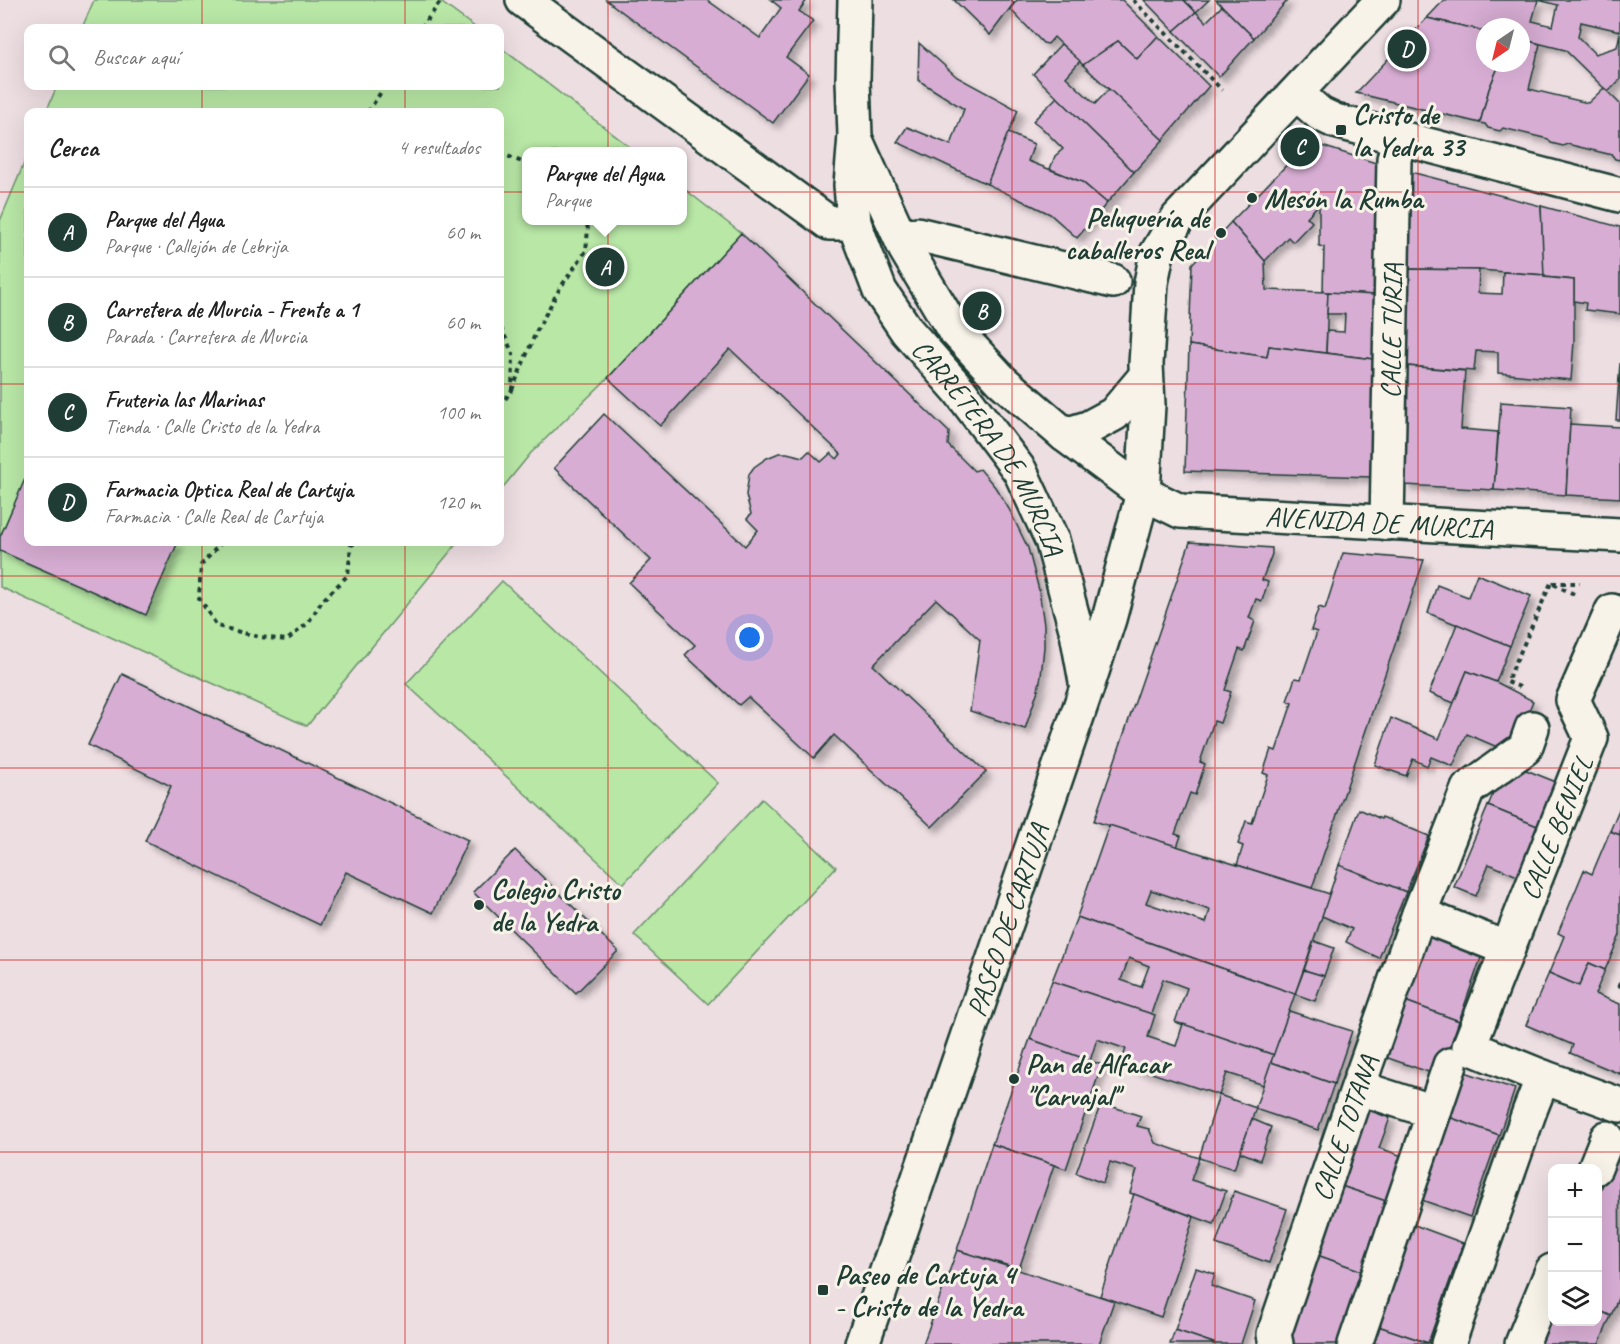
<!DOCTYPE html>
<html lang="es">
<head>
<meta charset="utf-8">
<style>
  :root { --surface:#fff; --page:#f2f2f2; --text:#222; --muted:#767676; --line:#e0e0e0; --accent:#1f3d34 }
  body { margin:0; font-family:Caveat,sans-serif; background:var(--page); color:var(--text) }
  .controls { position:absolute; right:18px; bottom:18px; display:grid; overflow:hidden; border-radius:12px; box-shadow:0 6px 24px #0002 }
  .controls button { width:54px; height:54px; display:grid; place-items:center; padding:0; border:0; border-bottom:2px solid var(--line); background:var(--surface); color:var(--text); font:30px sans-serif }
  .compass { position:absolute; left:1476px; top:18px; width:54px; height:54px; border-radius:50%; background:var(--surface); box-shadow:0 6px 24px #0002; rotate:215deg }
  .you { position:absolute; left:750px; top:638px; width:21px; height:21px; margin:-15px; border:4px solid #fff; border-radius:50%; background:#1a73e8; box-shadow:0 0 0 9px #1a73e833 }
  .badge { display:grid; place-items:center; width:39px; height:39px; border-radius:50%; background:var(--accent); color:#fff; font-size:20px; font-weight:700 }
  .pin { position:absolute; translate:-50% -50%; border:3px solid #fff; box-shadow:0 2px 6px #0006 }
  .popup { position:absolute; left:522px; top:147px; width:165px; height:78px; box-sizing:border-box; display:grid; place-content:center; border-radius:12px; background:var(--surface); filter:drop-shadow(0 2px 4px #0005); font-size:20px; white-space:nowrap; color:var(--muted) }
  .popup b { font-size:22px; color:var(--text) }
  .popup::after { content:''; position:absolute; left:50%; top:100%; margin-left:-12px; border:12px solid transparent; border-top-color:var(--surface) }
  .list { margin:0; padding:0; list-style:none }
  h2 { display:flex; justify-content:space-between; align-items:center; height:78px; margin:0; padding:0 24px; font-size:26px }
  h2 small { font-size:20px; font-weight:400; color:var(--muted) }
  .list li { display:grid; grid-template-columns:39px 1fr auto; gap:18px; align-items:center; box-sizing:border-box; height:90px; padding:0 24px; border-top:2px solid var(--line) }
  .list b { display:block; font-size:22px; white-space:nowrap }
  .list p { margin:0; font-size:20px; white-space:nowrap; color:var(--muted) }
  .list em { font-size:20px; font-style:normal; color:var(--muted) }
  .icon { flex:none; width:33px; height:33px; fill:none; stroke:currentColor; stroke-width:2; stroke-linecap:round; stroke-linejoin:round }
  .map { position:relative; flex:none; width:1620px; height:1344px; overflow:hidden }
  .search { position:absolute; background:var(--surface); box-shadow:0 6px 24px #0002; left:24px; top:24px; width:480px; height:66px; display:flex; align-items:center; gap:15px; box-sizing:border-box; padding:0 21px; border-radius:12px; color:var(--muted); font-size:22px }
  .panel { position:absolute; background:var(--surface); box-shadow:0 6px 24px #0002; left:24px; top:108px; width:480px; height:438px; border-radius:12px }
  .map>svg:first-child { display:block }
  .green { fill:#b8e7a6; stroke:#6c926d; stroke-width:1.5 }
  .building { fill:#d7add3; stroke:#1f3d34; stroke-width:1.5; fill-rule:evenodd; filter:url(#shadow) }
  .lines { fill:none; stroke-linecap:round; stroke-linejoin:round }
  .street-casing { stroke:#1f3d34; stroke-width:38 }
  .secondary-casing { stroke:#1f3d34; stroke-width:38 }
  .primary-casing { stroke:#1f3d34; stroke-width:38 }
  .path { stroke:#1f3d34; stroke-width:4; stroke-dasharray:4.5 4.5; stroke-linecap:butt }
  .street { stroke:#f7f3e8; stroke-width:33 }
  .secondary { stroke:#f7f3e8; stroke-width:33 }
  .primary { stroke:#f7f3e8; stroke-width:33 }
  .grid { fill:none; stroke:#d62828; stroke-width:1.5; stroke-opacity:0.55 }
  .poi-dot { fill:#1f3d34; stroke:#f7f3e8; stroke-width:2 }
  .labels { text-anchor:middle; dominant-baseline:central; stroke-width:6; stroke-linejoin:round; paint-order:stroke }
  .poi-label { font-size:28px; font-weight:bold; fill:#1f3d34; stroke:#f7f3e8; text-anchor:start }
  .street-label { font-size:28px; fill:#1f3d34; stroke:#f7f3e8 }
</style>
</head>
<body>
<div class="map">
<svg width="1620" height="1344" viewBox="0 0 1620 1344">
  <defs>
    <filter id="shadow"><feDropShadow dx="5.5" dy="5.5" stdDeviation="3" flood-color="#0004"/></filter>
  </defs>
  <rect width="100%" height="100%" fill="#eddee2"/>
  <filter id="ink" filterUnits="userSpaceOnUse"><feTurbulence type="fractalNoise" baseFrequency=".0167" numOctaves="2"/><feDisplacementMap in="SourceGraphic" scale="12" xChannelSelector="R" yChannelSelector="G"/><feConvolveMatrix kernelMatrix="1 2 1 2 8 2 1 2 1" color-interpolation-filters="sRGB"/></filter>
  <g filter="url(#ink)">
    <!-- green -->
    <g class="green">
      <path d="M94,0H438L476,28H82Z"/>
      <path d="M500,47L635,151L527,152V220H683V188L741,233L608,378L531,453L500,491V112H46L57,86H500Z"/>
      <path d="M28,154V542H458L307,726L0,587V221Z"/>
      <path d="M502,581L718,783L623,884L406,684Z"/>
      <path d="M762,799L836,867L708,1004L634,935Z"/>
    </g>
    <!-- building -->
    <g class="building">
      <path d="M606,0H707L760,38L781,8L771,0H807L799,11L813,21L786,57L809,74L773,123Z"/>
      <path d="M954,0H1011L1014,3L990,35Z"/>
      <path d="M1017,0H1122L1158,36L1137,59L1118,41L1083,65L1054,37L1048,44L1043,43L1010,9Z"/>
      <path d="M1144,0H1184L1196,12L1174,31Z"/>
      <path d="M1184,0H1209L1196,12Z"/>
      <path d="M1216,0H1287V1L1254,38Z"/>
      <path d="M1444,0H1538L1532,21L1553,26L1558,5L1538,0H1620V31L1581,22L1578,37L1595,54L1617,47L1620,33V80L1608,92L1565,50L1521,39V27H1485V31L1427,18Z"/>
      <path d="M1222,6L1254,38L1219,77L1174,31L1196,12L1206,22Z"/>
      <path d="M1427,18L1485,31V63H1500L1489,89L1480,123L1356,93Z"/>
      <path d="M1158,36L1209,86L1163,140L1083,65L1118,41L1137,59Z"/>
      <path d="M1521,39L1540,44L1529,89L1588,103L1604,88L1620,104V160L1615,159L1612,155L1567,144L1563,146L1551,143L1548,139L1503,128L1500,131L1488,128L1485,124L1480,123L1489,89L1500,63H1521Z"/>
      <path d="M919,43L957,77L1018,110L987,184L897,142L907,127L951,145L964,109L918,80Z"/>
      <path d="M1061,44L1080,61L1066,77L1095,104L1109,89L1163,140L1134,172L1033,74Z"/>
      <path d="M1057,97L1134,172L1107,203L1082,182L1050,169L1055,156L1063,149L1041,127L1033,121Z"/>
      <path d="M1008,133L1034,144L1028,161L1082,182L1107,203L1077,238L1050,214L987,184Z"/>
      <path d="M1309,142L1376,163L1374,295L1323,292L1324,247L1319,246V204L1307,217L1312,222L1293,242L1288,237L1265,261L1231,222Z"/>
      <path d="M1407,171L1541,206L1545,275L1479,270L1407,269Z"/>
      <path d="M1541,206L1620,227V314L1585,310L1586,303L1574,301V280L1544,277Z"/>
      <path d="M1231,222L1265,261L1266,290L1328,292L1326,353L1269,346L1267,357L1189,345L1192,264Z"/>
      <path d="M741,233L949,432L948,445L974,471L980,469L995,487L1009,509L1028,548L1039,590L1044,625V647L1041,676L1038,690L1025,729L970,711L980,640L936,599L873,665L986,772L932,827L834,735L814,758L748,697L739,705L685,655L695,645L629,583L651,560L554,468L604,414L745,546L758,530L747,519L751,514L746,495L749,474L754,467L767,458L779,453H787L803,457L809,451L821,462L831,453L837,459L841,454L730,349L660,426L608,378Z"/>
      <path d="M1407,269L1479,270L1478,293L1502,294L1503,272L1545,275L1544,277L1574,280V342L1571,380L1498,373V352L1476,351L1474,371L1406,366Z"/>
      <path d="M1328,292L1374,295L1373,359L1326,353L1327,331L1344,332L1345,314H1327Z"/>
      <path d="M1189,345L1267,357L1269,346L1373,359L1371,477L1185,471Z"/>
      <path d="M1620,363V420H1616Z"/>
      <path d="M1406,366L1465,371L1461,429L1498,432L1494,490L1405,485Z"/>
      <path d="M1501,402L1571,407L1566,495L1494,490Z"/>
      <path d="M1570,424L1620,427V498L1566,495Z"/>
      <path d="M28,472V542H178L146,615L0,551V537Z"/>
      <path d="M1190,542L1272,548V554L1262,580L1268,582L1262,601L1256,599L1249,618L1255,621L1244,651L1239,649L1225,690L1231,692L1220,723L1214,721L1200,762L1205,764L1195,795L1190,793L1175,834L1181,836L1177,847L1094,821Z"/>
      <path d="M1343,553L1424,560L1312,888L1237,865L1243,846L1238,844L1246,821L1252,823L1268,775L1263,773L1271,749L1276,751L1292,703L1287,701L1295,678L1301,679L1317,632L1311,630L1319,607L1325,609Z"/>
      <path d="M1477,574L1531,596L1510,646L1428,613L1437,585L1468,597Z"/>
      <path d="M1457,624L1510,646L1496,682L1467,671L1454,703L1429,693Z"/>
      <path d="M1467,671L1496,682L1533,701L1511,753L1467,734L1453,766L1431,757L1427,766L1413,759L1406,776L1375,765L1391,718L1439,739Z"/>
      <path d="M122,674L468,840L433,913L346,872L320,925L145,841L171,786L88,745Z"/>
      <path d="M1506,762L1561,784L1542,828L1488,806Z"/>
      <path d="M1488,806L1542,828L1522,878L1489,864L1476,896L1454,887Z"/>
      <path d="M1620,807V835L1610,831Z"/>
      <path d="M1359,809L1381,819L1382,817L1429,836L1406,892L1339,865Z"/>
      <path d="M1109,825L1330,894L1295,994L1077,917ZM1151,890L1210,910L1206,923L1146,903Z"/>
      <path d="M1610,831L1620,835V935L1605,970L1589,963L1579,986L1549,973L1564,936L1558,933L1584,870L1592,874Z"/>
      <path d="M515,850L618,951L576,993L473,892Z"/>
      <path d="M1339,865L1406,892L1379,958L1346,942L1352,929L1322,916Z"/>
      <path d="M1077,917L1295,994L1274,1055L1175,1022L1187,988L1163,979L1151,1014L1052,981ZM1129,958L1149,966L1141,987L1121,980Z"/>
      <path d="M1429,934L1483,952L1459,1021L1405,1001Z"/>
      <path d="M1314,941L1334,948L1324,976L1304,970Z"/>
      <path d="M1589,963L1605,970L1595,994L1620,1004V1074L1570,1053L1573,1045L1526,1025L1549,973L1579,986Z"/>
      <path d="M1304,970L1324,976L1315,1001L1295,994Z"/>
      <path d="M1052,981L1155,1015L1148,1037L1176,1046L1183,1024L1274,1055L1264,1085L1227,1073L1219,1095L1127,1065L1123,1057L1126,1049L1097,1039L1090,1061L1030,1039Z"/>
      <path d="M1405,1001L1459,1021L1440,1076L1385,1057Z"/>
      <path d="M1289,1011L1352,1031L1334,1084L1271,1062Z"/>
      <path d="M1030,1039L1102,1065L1066,1169L992,1144Z"/>
      <path d="M1271,1062L1334,1084L1318,1130L1255,1109Z"/>
      <path d="M1462,1071L1515,1089L1499,1135L1446,1116Z"/>
      <path d="M1219,1095L1256,1108L1234,1169L1199,1158Z"/>
      <path d="M1101,1103L1141,1116L1137,1126L1149,1129L1155,1143L1199,1158L1191,1180L1226,1191L1214,1224L1130,1193L1137,1170L1110,1162L1103,1183L1076,1173Z"/>
      <path d="M1368,1110L1390,1118L1379,1148L1414,1160L1398,1205L1341,1186Z"/>
      <path d="M1446,1116L1499,1135L1470,1217L1416,1198Z"/>
      <path d="M1252,1119L1271,1127L1260,1160L1240,1152Z"/>
      <path d="M992,1144L1054,1165L1019,1269L957,1250Z"/>
      <path d="M1619,1145L1620,1293L1611,1316L1598,1310V1197Z"/>
      <path d="M1341,1186L1398,1205L1373,1275L1317,1255Z"/>
      <path d="M1234,1191L1287,1209L1269,1263L1216,1244Z"/>
      <path d="M1134,1194L1194,1217L1161,1317L1100,1296Z"/>
      <path d="M1409,1223L1463,1243L1428,1343L1372,1324Z"/>
      <path d="M957,1250L1114,1301L1099,1344H923Z"/>
      <path d="M1317,1255L1373,1275L1348,1344H1285Z"/>
      <path d="M1196,1268L1215,1274L1211,1286L1255,1301L1241,1344H1216L1175,1330Z"/>
      <path d="M1552,1306V1322H1598V1310L1611,1316L1599,1344H1537Z"/>
      <path d="M1372,1324L1428,1343L1365,1344Z"/>
      <path d="M1175,1330L1187,1334L1216,1344H1170Z"/>
    </g>
    <g class="lines">
      <defs>
        <g id="street">
          <path d="M917,234L1113,281"/>
          <path id="s1" d="M1387,523L1394,159L1399,139"/>
          <path d="M1612,611L1573,700L1591,738L1469,1047L1543,1077L1620,1105"/>
          <path d="M1419,914L1508,949"/>
          <path d="M1369,1091L1434,1112"/>
          <path d="M1595,1168L1607,1138"/>
          <path id="s2" d="M1276,1344L1274,1334L1358,1087L1419,914L1468,789L1525,748L1532,728"/>
          <path d="M1355,1344L1450,1065"/>
          <path d="M1448,1344L1530,1110L1543,1077"/>
          <path d="M1522,1344L1552,1271"/>
        </g>
        <g id="secondary">
          <path d="M523,0L829,223H854"/>
          <path id="s3" d="M855,0L853,80L855,136L851,185L854,223L880,291L907,331L959,390L1020,471L1052,540L1077,633L1087,687"/>
          <path d="M1296,93L1320,114L1335,121L1620,195"/>
          <path d="M855,138L905,248L952,327L1002,381L1065,435L1143,493"/>
          <path d="M1065,435L1088,428L1114,414L1146,376"/>
          <path d="M1143,493L1148,405L1146,364L1151,283L1157,253L1178,218L1383,0"/>
        </g>
        <g id="primary">
          <path id="s4" d="M862,1344L1087,687L1109,619L1143,493L1180,511L1620,535"/>
        </g>
      </defs>
      <!-- street casing -->
      <use href="#street" class="street-casing"/>
      <!-- secondary casing -->
      <use href="#secondary" class="secondary-casing"/>
      <!-- primary casing -->
      <use href="#primary" class="primary-casing"/>
      <!-- path -->
      <g class="path">
        <path d="M1133,0L1222,90"/>
        <path d="M421,28L442,0"/>
        <path d="M368,112L385,86"/>
        <path d="M500,153L527,164"/>
        <path d="M500,328L502,330L513,354L512,390L500,406"/>
        <path d="M512,390L536,332L560,288L586,251L588,229L586,220"/>
        <path d="M222,542L201,565L199,598L217,626L259,637L287,640L308,623L322,601L348,575L351,545L360,542"/>
        <path d="M1574,594L1551,583H1580"/>
        <path d="M1520,687L1507,682L1551,583"/>
        <path d="M1620,983L1618,988L1620,989"/>
      </g>
      <!-- street -->
      <use href="#street" class="street"/>
      <!-- secondary -->
      <use href="#secondary" class="secondary"/>
      <!-- primary -->
      <use href="#primary" class="primary"/>
    </g>
  </g>
  <!-- grid -->
  <path class="grid" d="M202,0V28M405,0V28M608,0V1344M810,0V1344M1012,0V1344M1215,0V1344M1418,0V1344M202,86V112M405,86V112M0,192H28M500,192H1620M0,384H28M500,384H1620M202,542V1344M405,542V1344M0,576H1620M0,768H1620M0,960H1620M0,1152H1620"/>
  <!-- markers -->
  <g class="poi-dot">
    <rect x="1335" y="124" width="12" height="12" rx="3"/>
    <circle cx="1252" cy="198" r="6"/>
    <circle cx="1221" cy="233" r="6"/>
    <circle cx="479" cy="905" r="6"/>
    <circle cx="1014" cy="1079" r="6"/>
    <rect x="817" y="1284" width="12" height="12" rx="3"/>
  </g>
  <g class="labels">
    <!-- poi labels -->
    <g class="poi-label">
      <text x="1353" y="114">Cristo de<tspan x="1353" dy="32">la Yedra 33</tspan></text>
      <text x="1264" y="198">Mesón la Rumba</text>
      <text x="1209" y="217" text-anchor="end">Peluquería de<tspan x="1209" dy="32">caballeros Real</tspan></text>
      <text x="491" y="889">Colegio Cristo<tspan x="491" dy="32">de la Yedra</tspan></text>
      <text x="1026" y="1063">Pan de Alfacar<tspan x="1026" dy="32">"Carvajal"</tspan></text>
      <text x="835" y="1274">Paseo de Cartuja 4<tspan x="835" dy="32">- Cristo de la Yedra</tspan></text>
    </g>
    <!-- street labels -->
    <g class="street-label">
      <text stroke="none"><textPath href="#s1" startOffset="192">CALLE TURIA</textPath></text>
      <text stroke="none"><textPath href="#s3" startOffset="488">CARRETERA DE MURCIA</textPath></text>
      <text stroke="none"><textPath href="#s4" startOffset="1137">AVENIDA DE MURCIA</textPath></text>
      <text transform="translate(1556 828) rotate(-68)">CALLE BENIEL</text>
      <text stroke="none"><textPath href="#s4" startOffset="448">PASEO DE CARTUJA</textPath></text>
      <text stroke="none"><textPath href="#s2" startOffset="228">CALLE TOTANA</textPath></text>
    </g>
  </g>
</svg>
<div class="controls">
<button>+</button>
<button>−</button>
<button><svg class="icon" aria-label="layers" viewBox="0 0 24 24"><path d="M12 4l9 5-9 5-9-5zM3 14l9 5 9-5"/></svg></button>
</div>
<svg class="compass" viewBox="-18 -18 36 36"><path d="M0-13l5 13h-10z" fill="#e53935"/><path d="M0 13l5-13h-10z" fill="#767676"/></svg>
<div class="you"></div>
<div class="pin badge" style="left:605px;top:267px">A</div>
<div class="popup"><b>Parque del Agua</b>Parque</div>
<div class="pin badge" style="left:982px;top:311px">B</div>
<div class="pin badge" style="left:1300px;top:147px">C</div>
<div class="pin badge" style="left:1407px;top:49px">D</div>
<div class="search"><svg class="icon" aria-label="search" viewBox="0 0 24 24"><circle cx="10" cy="10" r="6"/><path d="M15 15l6 6"/></svg>Buscar aquí</div>
<section class="panel">
<h2>Cerca<small>4 resultados</small></h2>
<ul class="list">
<li><span class="badge">A</span><div><b>Parque del Agua</b><p>Parque · Callejón de Lebrija</p></div><em>60 m</em></li>
<li><span class="badge">B</span><div><b>Carretera de Murcia - Frente a 1</b><p>Parada · Carretera de Murcia</p></div><em>60 m</em></li>
<li><span class="badge">C</span><div><b>Fruteria las Marinas</b><p>Tienda · Calle Cristo de la Yedra</p></div><em>100 m</em></li>
<li><span class="badge">D</span><div><b>Farmacia Optica Real de Cartuja</b><p>Farmacia · Calle Real de Cartuja</p></div><em>120 m</em></li>
</ul>
</section>
</div>
</body>
</html>
